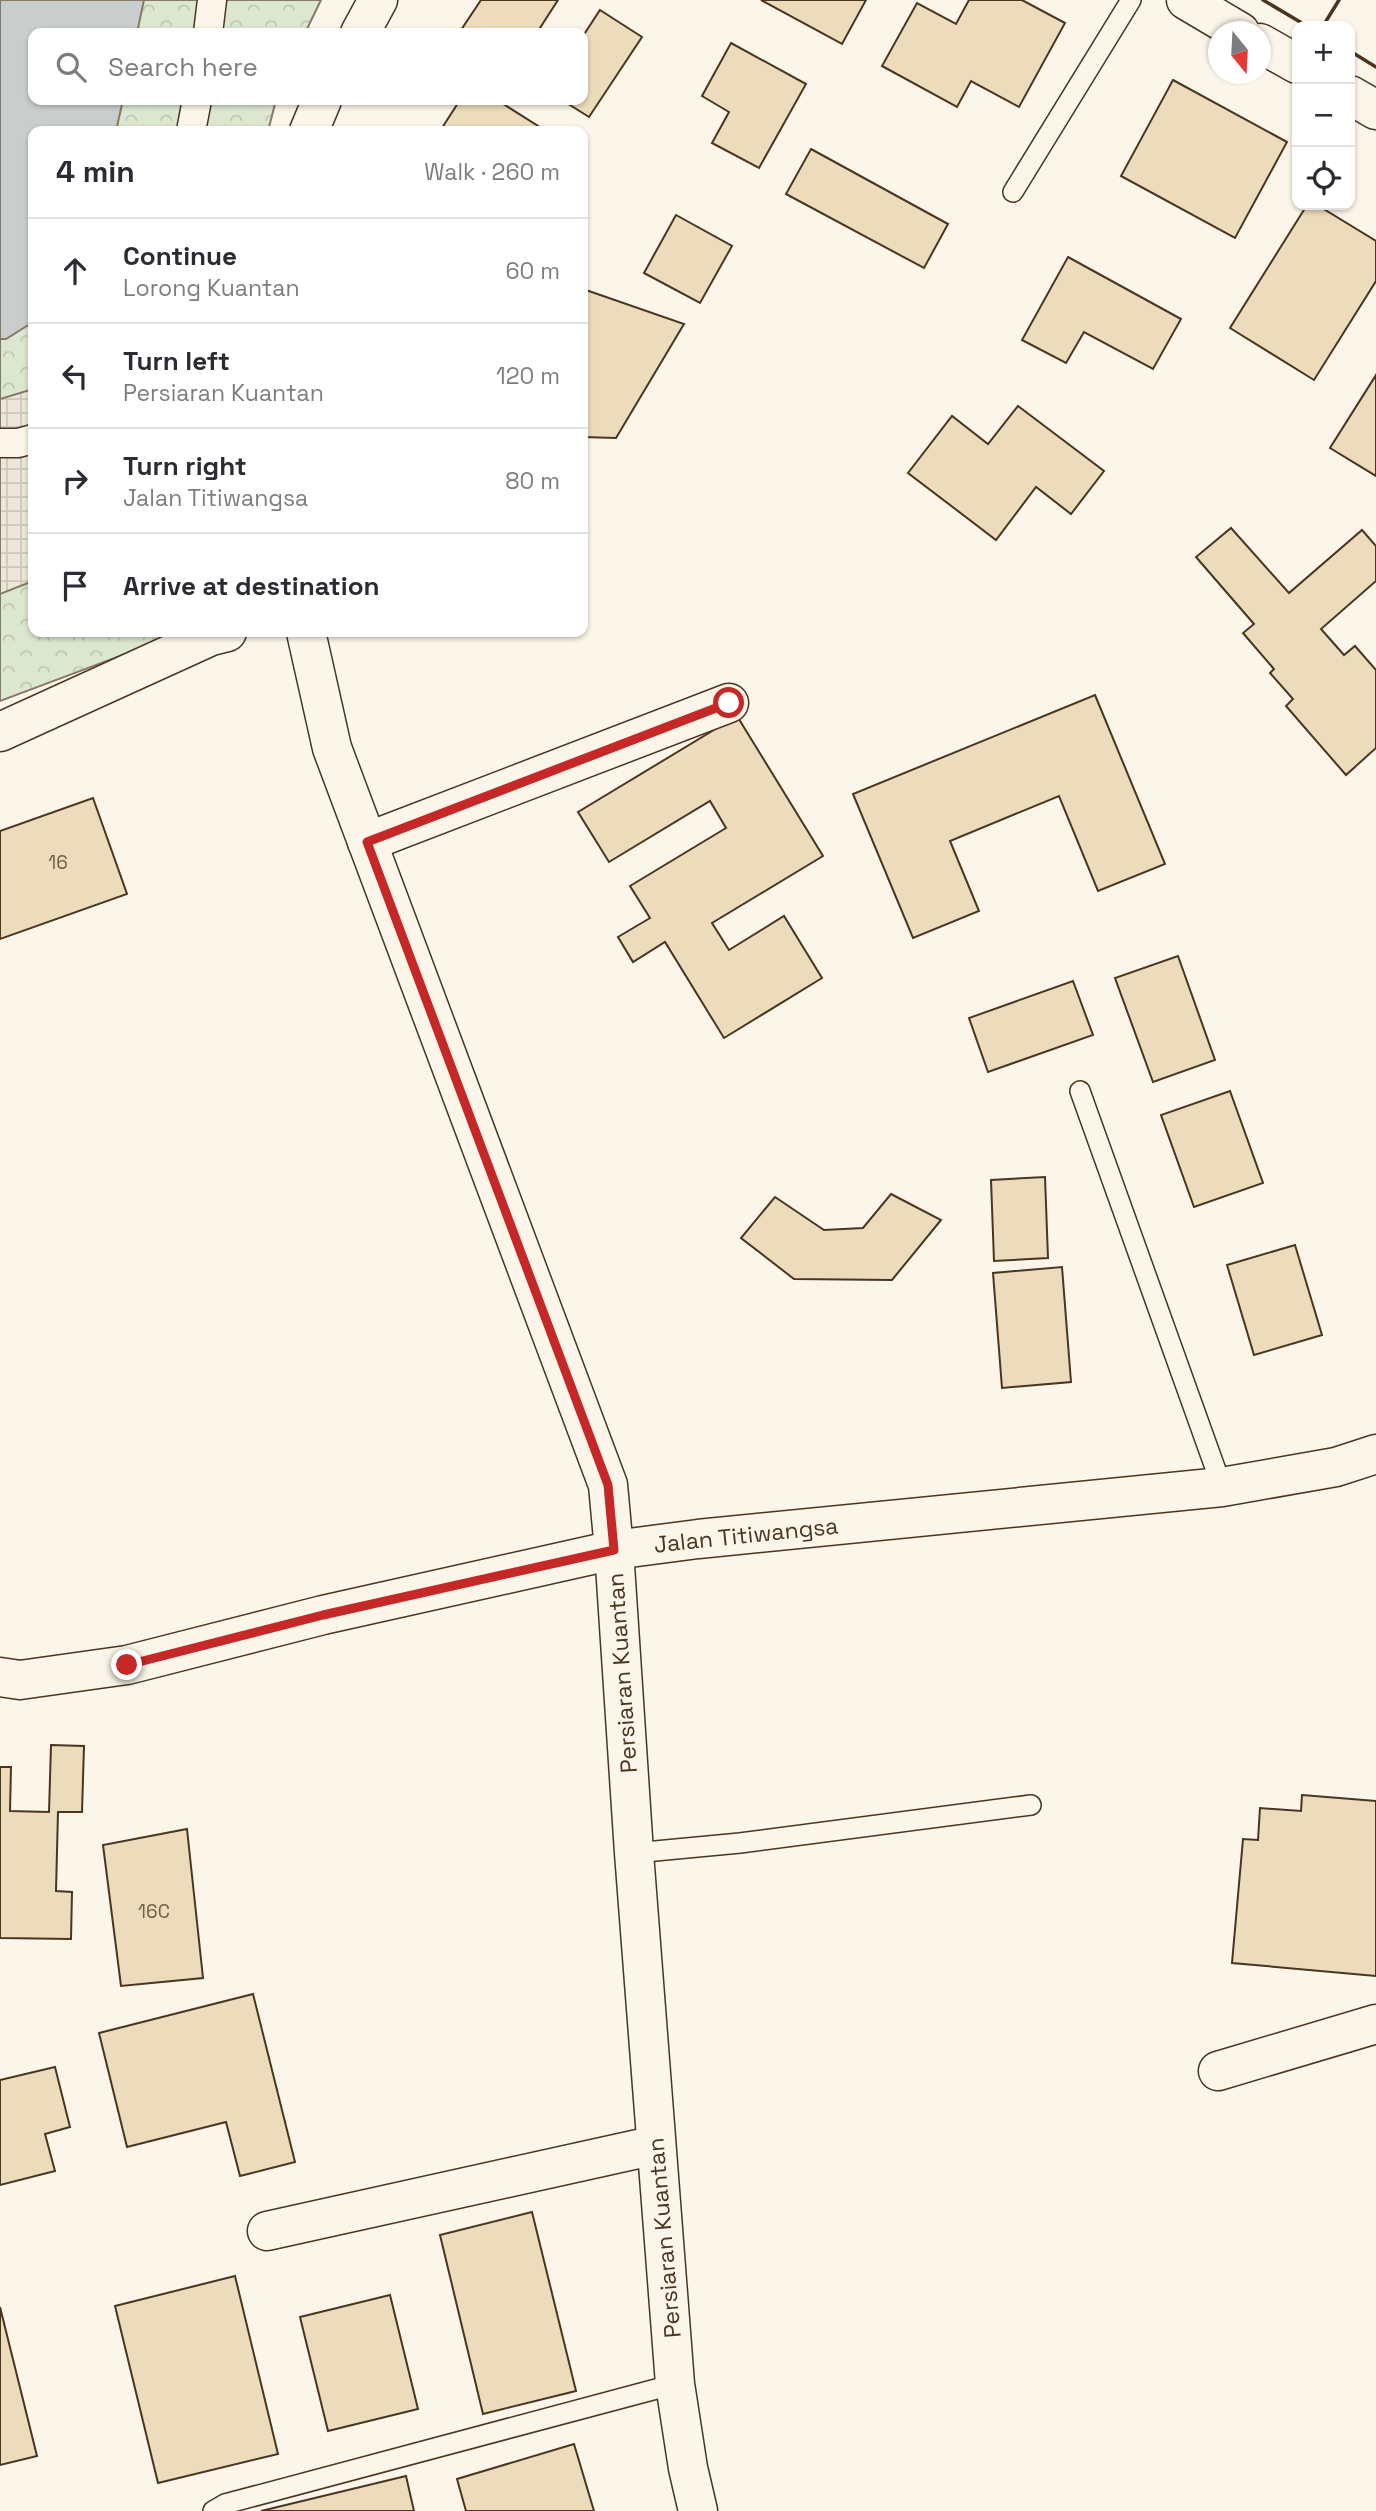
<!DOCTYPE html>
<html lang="en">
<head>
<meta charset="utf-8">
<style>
  :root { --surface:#fff; --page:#f2f2f3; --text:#2b2b33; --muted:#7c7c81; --line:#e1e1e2 }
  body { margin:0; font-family:"Space Grotesk",sans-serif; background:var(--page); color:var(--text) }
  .controls { position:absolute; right:21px; top:21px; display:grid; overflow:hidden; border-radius:14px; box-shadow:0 2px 5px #0004 }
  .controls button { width:63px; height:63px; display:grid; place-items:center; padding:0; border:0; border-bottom:2px solid var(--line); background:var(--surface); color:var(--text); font:35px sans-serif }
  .compass { position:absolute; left:1208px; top:21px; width:63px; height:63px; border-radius:50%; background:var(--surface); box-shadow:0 2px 5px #0004; rotate:162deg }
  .stop { position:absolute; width:21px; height:21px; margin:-16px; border:5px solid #c62828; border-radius:50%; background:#fff }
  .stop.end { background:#c62828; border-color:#fff; box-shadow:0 2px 7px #0008 }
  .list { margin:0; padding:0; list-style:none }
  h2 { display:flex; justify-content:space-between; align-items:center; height:91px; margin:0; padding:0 28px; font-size:30px }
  h2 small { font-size:23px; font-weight:400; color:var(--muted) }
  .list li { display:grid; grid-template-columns:46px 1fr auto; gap:21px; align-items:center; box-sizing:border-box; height:105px; padding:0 28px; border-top:2px solid var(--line) }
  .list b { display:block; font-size:26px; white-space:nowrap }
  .list p { margin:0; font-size:23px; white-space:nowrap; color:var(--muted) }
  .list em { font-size:23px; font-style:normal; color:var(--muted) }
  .icon { flex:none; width:38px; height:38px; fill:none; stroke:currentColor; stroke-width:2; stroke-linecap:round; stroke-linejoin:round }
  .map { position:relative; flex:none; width:1376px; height:2511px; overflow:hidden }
  .search { position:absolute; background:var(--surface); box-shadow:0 2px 5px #0004; left:28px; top:28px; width:560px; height:77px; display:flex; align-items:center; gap:18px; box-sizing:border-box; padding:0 24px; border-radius:14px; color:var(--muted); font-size:26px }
  .panel { position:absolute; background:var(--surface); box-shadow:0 2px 5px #0004; left:28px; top:126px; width:560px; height:511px; border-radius:14px }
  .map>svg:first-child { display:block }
  .park { fill:url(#park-crowns); stroke:#887966; stroke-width:2 }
  .plaza { fill:url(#plaza-grid); stroke:#887966; stroke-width:2 }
  .water { fill:#c9cecd; stroke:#887966; stroke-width:2 }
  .building { fill:#ecdcbc; stroke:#4a3520; stroke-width:2 }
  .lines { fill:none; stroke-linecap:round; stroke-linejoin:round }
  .service-casing { stroke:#4a3520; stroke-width:22 }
  .pedestrian-casing { stroke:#4a3520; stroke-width:31 }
  .minor-casing { stroke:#4a3520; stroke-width:41 }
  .tertiary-casing { stroke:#4a3520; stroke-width:41 }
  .service { stroke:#fbf6e9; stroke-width:19 }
  .pedestrian { stroke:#fbf6e9; stroke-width:28 }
  .minor { stroke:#fbf6e9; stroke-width:38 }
  .tertiary { stroke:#fbf6e9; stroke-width:38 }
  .wall { stroke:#4a3520; stroke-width:3.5 }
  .route { stroke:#c62828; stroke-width:9 }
  .labels { text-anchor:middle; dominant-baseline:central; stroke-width:5; stroke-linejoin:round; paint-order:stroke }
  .number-label { font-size:19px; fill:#725f47 }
  .street-label { font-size:23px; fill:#4a3520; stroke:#fbf6e9 }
</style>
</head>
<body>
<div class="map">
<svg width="1376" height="2511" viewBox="0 0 1376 2511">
  <defs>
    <pattern id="park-crowns" width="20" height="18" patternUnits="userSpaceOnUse" patternTransform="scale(1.75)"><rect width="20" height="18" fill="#dce7d0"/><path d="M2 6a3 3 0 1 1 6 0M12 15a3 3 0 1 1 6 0" fill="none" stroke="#bec7b2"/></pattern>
    <pattern id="plaza-grid" width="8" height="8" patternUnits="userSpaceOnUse" patternTransform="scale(1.75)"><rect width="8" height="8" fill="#ede7d9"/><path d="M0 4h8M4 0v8" fill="none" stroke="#cdc7ba"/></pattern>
  </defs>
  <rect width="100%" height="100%" fill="#fbf6e9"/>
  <!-- park -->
  <path class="park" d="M0,0H321L305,33H33V100H276L268,131H33V632H184L0,701Z"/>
  <!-- plaza -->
  <path class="plaza" d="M33,389V581L0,594V399Z"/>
  <!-- water -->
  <path class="water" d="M0,0H144L137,33H33V100H123L116,131H33V322L6,339H0Z"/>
  <!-- building -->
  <g class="building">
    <path d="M481,0H558L540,28L548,33H459Z"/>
    <path d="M761,0H866L842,44Z"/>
    <path d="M969,0H1022L1065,23L1019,107L971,81L957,107L882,66L917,3L956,24Z"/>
    <path d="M600,10L642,37L589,117L562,100H583V36Z"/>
    <path d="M731,43L806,84L759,168L712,143L729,112L702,96Z"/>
    <path d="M1173,80L1287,142L1235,238L1121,176Z"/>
    <path d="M460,100H497L546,131H440Z"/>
    <path d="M811,149L948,224L924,268L786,194Z"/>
    <path d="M1307,205H1317L1376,241V281L1314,380L1230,328Z"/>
    <path d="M676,215L732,246L700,303L644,273Z"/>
    <path d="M1068,257L1181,319L1153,369L1084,332L1066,363L1022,340Z"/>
    <path d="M583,289L684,324L616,438L583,437Z"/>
    <path d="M1376,375V476L1330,448Z"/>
    <path d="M1018,406L1104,471L1071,514L1036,487L996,540L908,473L952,416L988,444Z"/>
    <path d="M1231,528L1289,593L1362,530L1376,546V581L1321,629L1344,655L1355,646L1376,670V748L1346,775L1286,706L1293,699L1270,673L1274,669L1243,633L1254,624L1196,557Z"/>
    <path d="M1095,695L1165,864L1098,891L1059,796L950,841L979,911L913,938L853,794Z"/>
    <path d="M737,716L823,856L712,923L729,950L784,916L822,978L724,1038L665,942L633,962L618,937L650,918L630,886L726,828L710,801L609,862L578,812Z"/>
    <path d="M93,798L127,894L0,939V831Z"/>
    <path d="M1178,956L1215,1060L1153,1082L1115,978Z"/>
    <path d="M1073,981L1093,1035L988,1072L969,1018Z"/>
    <path d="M1230,1091L1263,1183L1194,1207L1161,1115Z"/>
    <path d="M1045,1177L1048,1258L994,1261L991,1180Z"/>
    <path d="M891,1194L941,1220L892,1280L794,1279L741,1238L775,1197L824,1230L863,1228Z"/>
    <path d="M1295,1245L1322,1335L1254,1355L1227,1265Z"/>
    <path d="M1062,1267L1071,1382L1002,1388L993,1273Z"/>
    <path d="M51,1745L84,1746L82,1812H58L56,1891L72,1892L71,1939L0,1938V1767H11L10,1811L49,1812Z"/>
    <path d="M1302,1795L1376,1801V1976L1232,1963L1243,1839L1258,1840L1260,1808L1301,1811Z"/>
    <path d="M187,1829L203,1978L121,1986L103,1845Z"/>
    <path d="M253,1994L295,2162L240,2176L226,2122L127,2147L99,2033Z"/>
    <path d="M55,2067L70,2127L45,2134L55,2171L0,2185V2080Z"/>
    <path d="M532,2212L576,2391L483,2414L440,2235Z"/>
    <path d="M235,2276L278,2454L158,2483L115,2306Z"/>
    <path d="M390,2295L418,2409L328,2431L300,2317Z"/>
    <path d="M0,2307L37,2456L0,2465Z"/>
    <path d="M574,2444L594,2511H466L457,2479Z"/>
    <path d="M406,2476L414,2511H261Z"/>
  </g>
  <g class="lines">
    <defs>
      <g id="service">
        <path d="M1013,192L1131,0"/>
        <path d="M1080,1091L1222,1487"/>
        <path d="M634,1853L740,1843L1031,1805"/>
        <path d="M213,2511L225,2504L675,2384"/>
      </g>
      <g id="pedestrian">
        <path d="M208,33L212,0"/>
        <path d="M191,131L197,100"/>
        <path d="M0,443H18L33,439"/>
      </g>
      <g id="minor">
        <path d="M1186,0L1240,32"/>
        <path d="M1260,43L1297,64"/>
        <path d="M1350,95L1376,110"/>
        <path d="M367,842L729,703"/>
        <path d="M0,1677L20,1680L127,1665L323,1615L614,1550L634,1853L675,2384L688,2468L698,2511"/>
        <path d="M1218,2071L1376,2024"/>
        <path d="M267,2231L656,2145"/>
      </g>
      <g id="tertiary">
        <path d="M360,33L378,0"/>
        <path d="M309,131L322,100"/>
        <path d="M306,632L332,748L608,1485L614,1550L698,1539L1222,1487L1336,1467L1376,1454"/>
        <path d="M0,732L211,636L227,632"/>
      </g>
    </defs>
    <!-- service casing -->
    <use href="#service" class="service-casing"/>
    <!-- pedestrian casing -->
    <use href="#pedestrian" class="pedestrian-casing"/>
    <!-- minor casing -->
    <use href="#minor" class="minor-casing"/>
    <!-- tertiary casing -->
    <use href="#tertiary" class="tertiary-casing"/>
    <!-- service -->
    <use href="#service" class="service"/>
    <!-- pedestrian -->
    <use href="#pedestrian" class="pedestrian"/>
    <!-- minor -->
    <use href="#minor" class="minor"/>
    <!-- tertiary -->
    <use href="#tertiary" class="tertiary"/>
    <!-- wall -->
    <g class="wall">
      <path d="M1263,0L1307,26"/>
      <path d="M1323,26L1339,0"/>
      <path d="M1350,51L1376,67"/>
    </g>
  </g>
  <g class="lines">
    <!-- route -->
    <path class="route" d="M127,1665L323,1615L614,1550L608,1485L367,842L729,703"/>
  </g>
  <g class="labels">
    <!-- number labels -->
    <g class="number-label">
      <text x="58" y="862">16</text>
      <text x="154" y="1911">16C</text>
    </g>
    <!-- street labels -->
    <g class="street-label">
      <text transform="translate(746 1535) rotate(-6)">Jalan Titiwangsa</text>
      <text transform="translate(622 1673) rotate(-94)">Persiaran Kuantan</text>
      <text transform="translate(664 2238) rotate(-95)">Persiaran Kuantan</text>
    </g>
  </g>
</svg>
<div class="controls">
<button>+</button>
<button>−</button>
<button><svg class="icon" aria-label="locate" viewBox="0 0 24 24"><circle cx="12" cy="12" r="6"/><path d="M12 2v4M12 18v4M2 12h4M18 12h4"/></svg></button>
</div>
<svg class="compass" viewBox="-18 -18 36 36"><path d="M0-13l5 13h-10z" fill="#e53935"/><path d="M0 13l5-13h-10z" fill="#7c7c81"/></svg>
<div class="stop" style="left:729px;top:703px"></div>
<div class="stop end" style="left:127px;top:1665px"></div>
<div class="search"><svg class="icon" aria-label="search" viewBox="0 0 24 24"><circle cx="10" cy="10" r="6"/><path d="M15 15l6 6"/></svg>Search here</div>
<section class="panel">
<h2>4 min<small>Walk · 260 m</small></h2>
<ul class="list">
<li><svg class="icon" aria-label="ahead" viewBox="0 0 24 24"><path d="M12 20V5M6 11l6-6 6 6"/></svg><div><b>Continue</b><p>Lorong Kuantan</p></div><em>60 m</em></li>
<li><svg class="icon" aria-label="left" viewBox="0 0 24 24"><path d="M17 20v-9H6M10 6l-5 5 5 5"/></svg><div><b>Turn left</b><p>Persiaran Kuantan</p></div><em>120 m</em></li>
<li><svg class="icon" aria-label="right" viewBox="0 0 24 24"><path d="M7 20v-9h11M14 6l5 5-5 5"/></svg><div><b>Turn right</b><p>Jalan Titiwangsa</p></div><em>80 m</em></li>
<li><svg class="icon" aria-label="arrive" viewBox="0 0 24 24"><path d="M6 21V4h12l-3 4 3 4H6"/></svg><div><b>Arrive at destination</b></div></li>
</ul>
</section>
</div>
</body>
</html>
